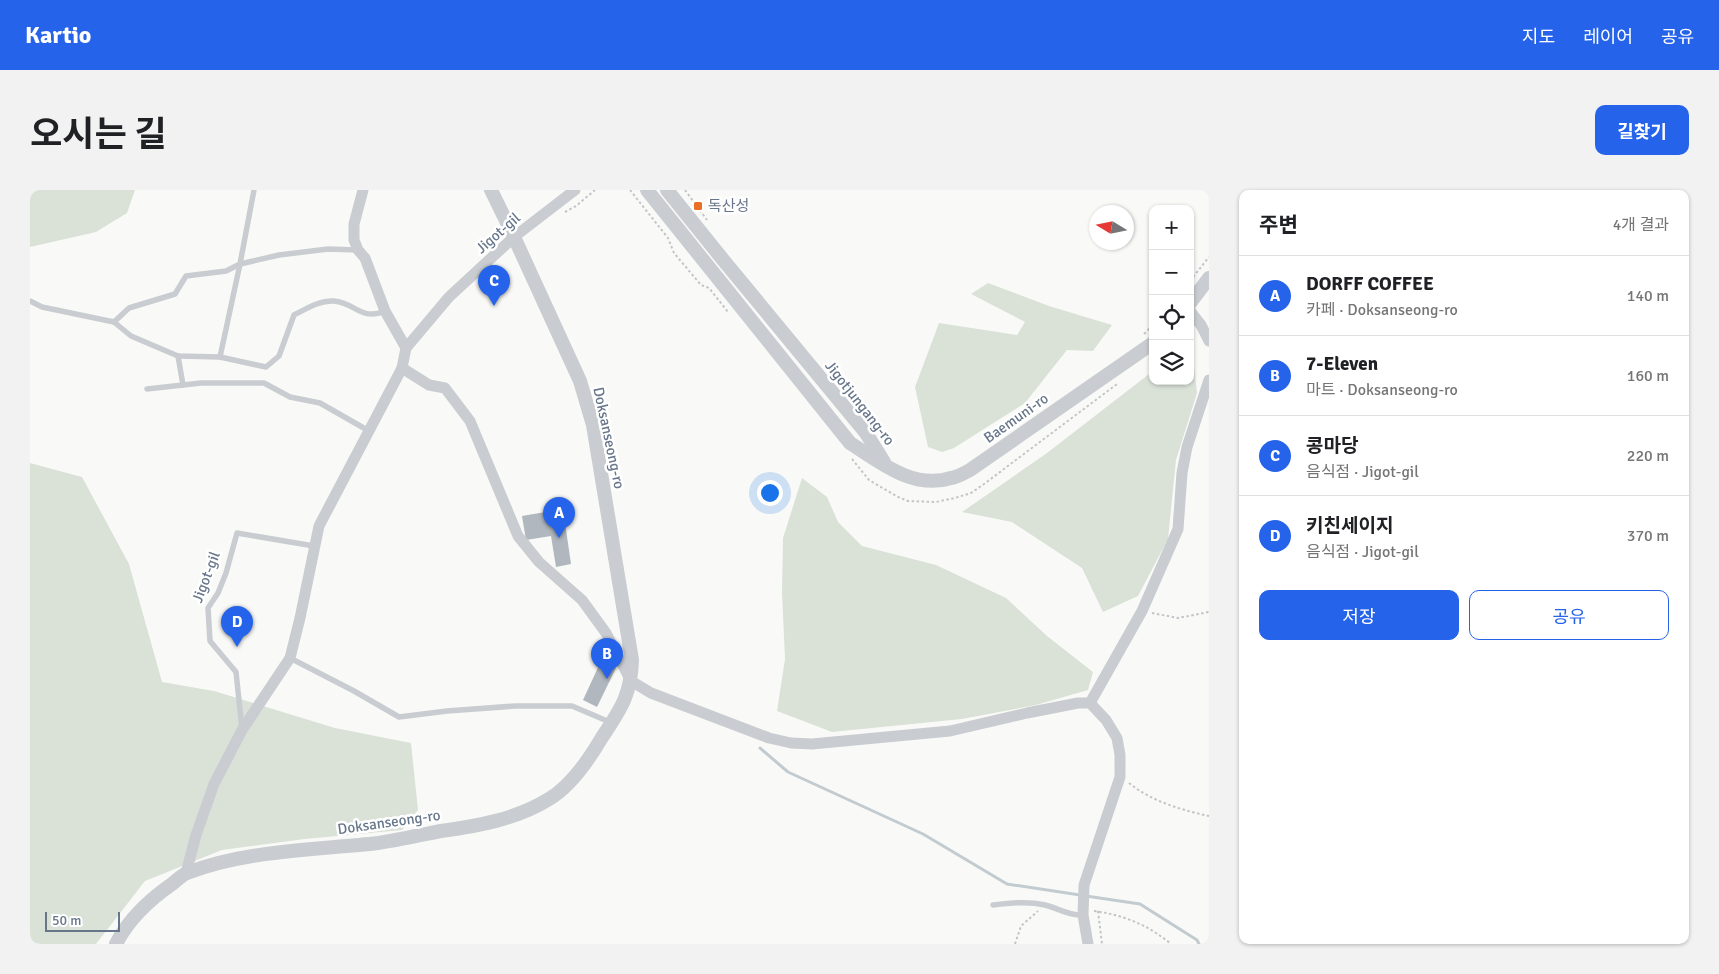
<!DOCTYPE html>
<html lang="ko">
<head>
<meta charset="utf-8">
<style>
  :root { --surface:#fff; --page:#f2f2f2; --text:#202124; --muted:#757577; --line:#e0e0e0; --accent:#2563eb }
  body { margin:0; font-family:Signika,"Noto Sans KR",sans-serif; background:var(--page); color:var(--text) }
  .controls { position:absolute; right:15px; top:15px; display:grid; overflow:hidden; border-radius:10px; box-shadow:0 1px 4px #0004 }
  .controls button { width:45px; height:45px; display:grid; place-items:center; padding:0; border:0; border-bottom:1px solid var(--line); background:var(--surface); color:var(--text); font:25px sans-serif }
  .compass { position:absolute; left:1059px; top:15px; width:45px; height:45px; border-radius:50%; background:var(--surface); box-shadow:0 1px 4px #0004; rotate:280deg }
  .scale { position:absolute; left:15px; bottom:12px; width:75px; box-sizing:border-box; padding-left:5px; border:2px solid #67768a; border-top:0; font-size:14px; line-height:18px; white-space:nowrap; color:#67768a; -webkit-text-stroke:4px #fff; paint-order:stroke }
  .you { position:absolute; left:739px; top:302px; width:18px; height:18px; margin:-12px; border:4px solid #fff; border-radius:50%; background:#1a73e8; box-shadow:0 0 0 8px #1a73e833 }
  .badge { display:grid; place-items:center; width:32px; height:32px; border-radius:50%; background:var(--accent); color:#fff; font-size:16px; font-weight:700 }
  .pin { position:absolute; translate:-50% -41px; filter:drop-shadow(0 1px 2px #0008) }
  .pin::after { content:''; position:absolute; top:26px; width:18px; height:15px; background:inherit; clip-path:polygon(0 0,100% 0,50% 100%) }
  .list { margin:0; padding:0; list-style:none }
  h2 { display:flex; justify-content:space-between; align-items:center; height:65px; margin:0; padding:0 20px; font-size:21px }
  h2 small { font-size:16px; font-weight:400; color:var(--muted) }
  .list li { display:grid; grid-template-columns:32px 1fr auto; gap:15px; align-items:center; box-sizing:border-box; height:80px; padding:0 20px; border-top:1px solid var(--line) }
  .list b { display:block; font-size:19px; white-space:nowrap }
  .list p { margin:0; font-size:16px; white-space:nowrap; color:var(--muted) }
  .list em { font-size:16px; font-style:normal; color:var(--muted) }
  .actions { display:flex; gap:10px; padding:15px 20px }
  .actions a { flex:1; padding:11px 0; border:1px solid var(--accent); border-radius:10px; text-align:center; font-size:18px; color:var(--accent) }
  .actions .main { background:var(--accent); color:#fff }
  .icon { flex:none; width:28px; height:28px; fill:none; stroke:currentColor; stroke-width:2; stroke-linecap:round; stroke-linejoin:round }
  .map { position:relative; flex:none; width:1179px; height:754px; overflow:hidden; border-radius:10px }
  header { display:flex; align-items:center; gap:30px; box-sizing:border-box; height:70px; padding:0 25px; background:var(--accent); color:#fff }
  header strong { font-size:24px }
  nav { display:flex; gap:28px; margin-inline-start:auto; font-size:18px }
  .intro { display:flex; align-items:center; justify-content:space-between; box-sizing:border-box; height:120px; padding:0 30px }
  h1 { margin:0; font-size:35px }
  .button { padding:12px 22px; border-radius:10px; background:var(--accent); color:#fff; font-size:18px; font-weight:700 }
  main { display:flex; gap:30px; padding:0 30px }
  aside { flex:1; background:var(--surface); border-radius:10px; box-shadow:0 1px 4px #0004 }
  .map>svg:first-child { display:block }
  .green { fill:#dae2d8 }
  .lines { fill:none; stroke-linecap:round; stroke-linejoin:round }
  .stream { stroke:#c2cbd0; stroke-width:3 }
  .building { fill:#b0b7be }
  .path { stroke:#c3c4c7; stroke-width:2; stroke-dasharray:2.5 2.5; stroke-linecap:butt }
  .service { stroke:#c9ccd0; stroke-width:5.5 }
  .minor { stroke:#c9ccd0; stroke-width:11 }
  .tertiary { stroke:#c9ccd0; stroke-width:14 }
  .poi-dot { fill:#ec6d25; stroke:#fff; stroke-width:2 }
  .labels { text-anchor:middle; dominant-baseline:central; stroke-width:5; stroke-linejoin:round; paint-order:stroke }
  .poi-label { font-size:15px; fill:#67768a; stroke:#fff; text-anchor:start }
  .street-label { font-size:15px; fill:#67768a; stroke:#fff }
</style>
</head>
<body>
<header>
<strong>Kartio</strong>
<nav><a>지도</a><a>레이어</a><a>공유</a></nav>
</header>
<div class="intro"><h1>오시는 길</h1><a class="button">길찾기</a></div>
<main>
<div class="map">
<svg width="1179" height="754" viewBox="0 0 1179 754">
  <rect width="100%" height="100%" fill="#f9faf7"/>
  <!-- green -->
  <g class="green">
    <path d="M0,0H105L97,23L66,42L0,57Z"/>
    <path d="M958,93L1019,116L1082,135L1063,161L1037,160L995,213L924,258L912,262L898,257L885,197L909,133L987,145L995,132L941,104Z"/>
    <path d="M1161,150L1167,203L1146,270L1138,349L1108,406L1073,422L1052,378L982,332L932,322L1017,263L1123,181V191H1160Z"/>
    <path d="M0,273L52,287L99,374L132,492L184,501L305,538L381,553L388,620L372,640L275,649L192,660L115,691L66,754H0Z"/>
    <path d="M772,288L797,307L808,332L832,356L906,375L976,408L1017,446L1063,482L1058,500L1006,515L932,529L802,542L747,521L755,469L752,403L753,348Z"/>
  </g>
  <g class="lines">
    <!-- stream -->
    <g class="stream">
      <path d="M730,558L758,582L893,644L977,694L1050,705"/>
      <path d="M1056,706L1110,714L1167,750L1169,754"/>
    </g>
  </g>
  <!-- building -->
  <g class="building">
    <path d="M533,319L541,374L526,377L521,346L496,350L492,326Z"/>
    <path d="M571,471L586,478L567,517L553,510Z"/>
  </g>
  <g class="lines">
    <!-- path -->
    <g class="path">
      <path d="M600,0L638,48L644,63L671,95L679,98L698,122"/>
      <path d="M655,0L677,30"/>
      <path d="M535,22L546,16L565,0"/>
      <path d="M1160,91L1179,67"/>
      <path d="M1114,144L1123,135"/>
      <path d="M822,269L839,290L868,307L878,311L906,312L925,308L941,303L954,294L1087,194"/>
      <path d="M1122,423L1148,428L1179,422"/>
      <path d="M1099,593C1121,611 1151,620 1179,626"/>
      <path d="M1064,721C1094,725 1118,735 1141,754"/>
      <path d="M1068,721L1072,754"/>
      <path d="M985,754L991,736L1008,721"/>
    </g>
    <!-- service -->
    <g class="service">
      <path d="M0,111L12,117L84,132L101,146L148,166L190,167L236,177L249,166L264,125C276,119 290,110 304,111C326,113 330,131 355,121"/>
      <path d="M84,132L99,118L145,104L156,86L196,81L210,74L249,65L298,59L328,60"/>
      <path d="M148,166L153,195"/>
      <path d="M190,167L210,74L224,0"/>
      <path d="M117,199L171,193H234L260,207L290,213L339,241"/>
      <path d="M260,468L324,501L369,527L417,521L485,516H542L582,533"/>
      <path d="M212,539L206,482L180,451L178,418L188,403L196,383L207,343L284,356"/>
      <path d="M963,715C980,713 998,711 1015,715C1028,718 1039,726 1053,725"/>
    </g>
    <!-- minor -->
    <g class="minor">
      <path d="M333,0L324,34V50L328,60L335,68L355,121L376,158"/>
      <path d="M1160,121L1171,135L1179,151"/>
      <path d="M372,178L399,195L415,198L440,231L488,346L509,372L552,410L576,443L601,491L621,503L739,548L761,553L782,554L920,541L997,523L1048,513H1060L1076,530L1087,548L1090,565V587L1054,695L1053,725L1058,754"/>
      <path d="M1060,513L1112,421L1148,339L1152,283L1157,257L1179,190"/>
      <path d="M156,683L166,645L184,594L212,540L260,468L270,428L289,336L372,178L376,158L419,107L484,47L545,0"/>
    </g>
    <!-- tertiary -->
    <g class="tertiary">
      <path d="M617,0L820,253C850,272 883,300 921,288C928,287 934,283 940,280L1123,153"/>
      <path d="M637,0L690,66L836,243L854,272"/>
      <path d="M1160,113L1179,88"/>
      <path d="M86,754C99,728 119,710 142,694C147,690 152,685 157,683C217,660 285,660 348,653C369,650 390,645 411,641C448,636 487,629 519,609C541,596 558,571 571,549C590,520 601,506 602,470L563,235L550,191L484,47L461,0"/>
    </g>
  </g>
  <!-- markers -->
  <rect class="poi-dot" x="663" y="11" width="10" height="10" rx="2.5"/>
  <g class="labels">
    <!-- poi labels -->
    <g class="poi-label">
      <text x="678" y="16">독산성</text>
    </g>
    <!-- street labels -->
    <g class="street-label">
      <text transform="translate(468 43) rotate(-41)">Jigot-gil</text>
      <text transform="translate(830 213) rotate(52)">Jigotjungang-ro</text>
      <text transform="translate(986 228) rotate(-35)">Baemuni-ro</text>
      <text transform="translate(579 248) rotate(78)">Doksanseong-ro</text>
      <text transform="translate(176 387) rotate(-69)">Jigot-gil</text>
      <text transform="translate(359 632) rotate(-8)">Doksanseong-ro</text>
    </g>
  </g>
</svg>
<div class="controls">
<button>+</button>
<button>−</button>
<button><svg class="icon" aria-label="locate" viewBox="0 0 24 24"><circle cx="12" cy="12" r="6"/><path d="M12 2v4M12 18v4M2 12h4M18 12h4"/></svg></button>
<button><svg class="icon" aria-label="layers" viewBox="0 0 24 24"><path d="M12 4l9 5-9 5-9-5zM3 14l9 5 9-5"/></svg></button>
</div>
<svg class="compass" viewBox="-18 -18 36 36"><path d="M0-13l5 13h-10z" fill="#e53935"/><path d="M0 13l5-13h-10z" fill="#757577"/></svg>
<div class="scale">50 m</div>
<div class="you"></div>
<div class="pin badge" style="left:529px;top:348px">A</div>
<div class="pin badge" style="left:577px;top:489px">B</div>
<div class="pin badge" style="left:464px;top:116px">C</div>
<div class="pin badge" style="left:207px;top:457px">D</div>
</div>
<aside>
<h2>주변<small>4개 결과</small></h2>
<ul class="list">
<li><span class="badge">A</span><div><b>DORFF COFFEE</b><p>카페 · Doksanseong-ro</p></div><em>140 m</em></li>
<li><span class="badge">B</span><div><b>7-Eleven</b><p>마트 · Doksanseong-ro</p></div><em>160 m</em></li>
<li><span class="badge">C</span><div><b>콩마당</b><p>음식점 · Jigot-gil</p></div><em>220 m</em></li>
<li><span class="badge">D</span><div><b>키친세이지</b><p>음식점 · Jigot-gil</p></div><em>370 m</em></li>
</ul>
<div class="actions"><a class="main">저장</a><a>공유</a></div>
</aside>
</main>
</body>
</html>
